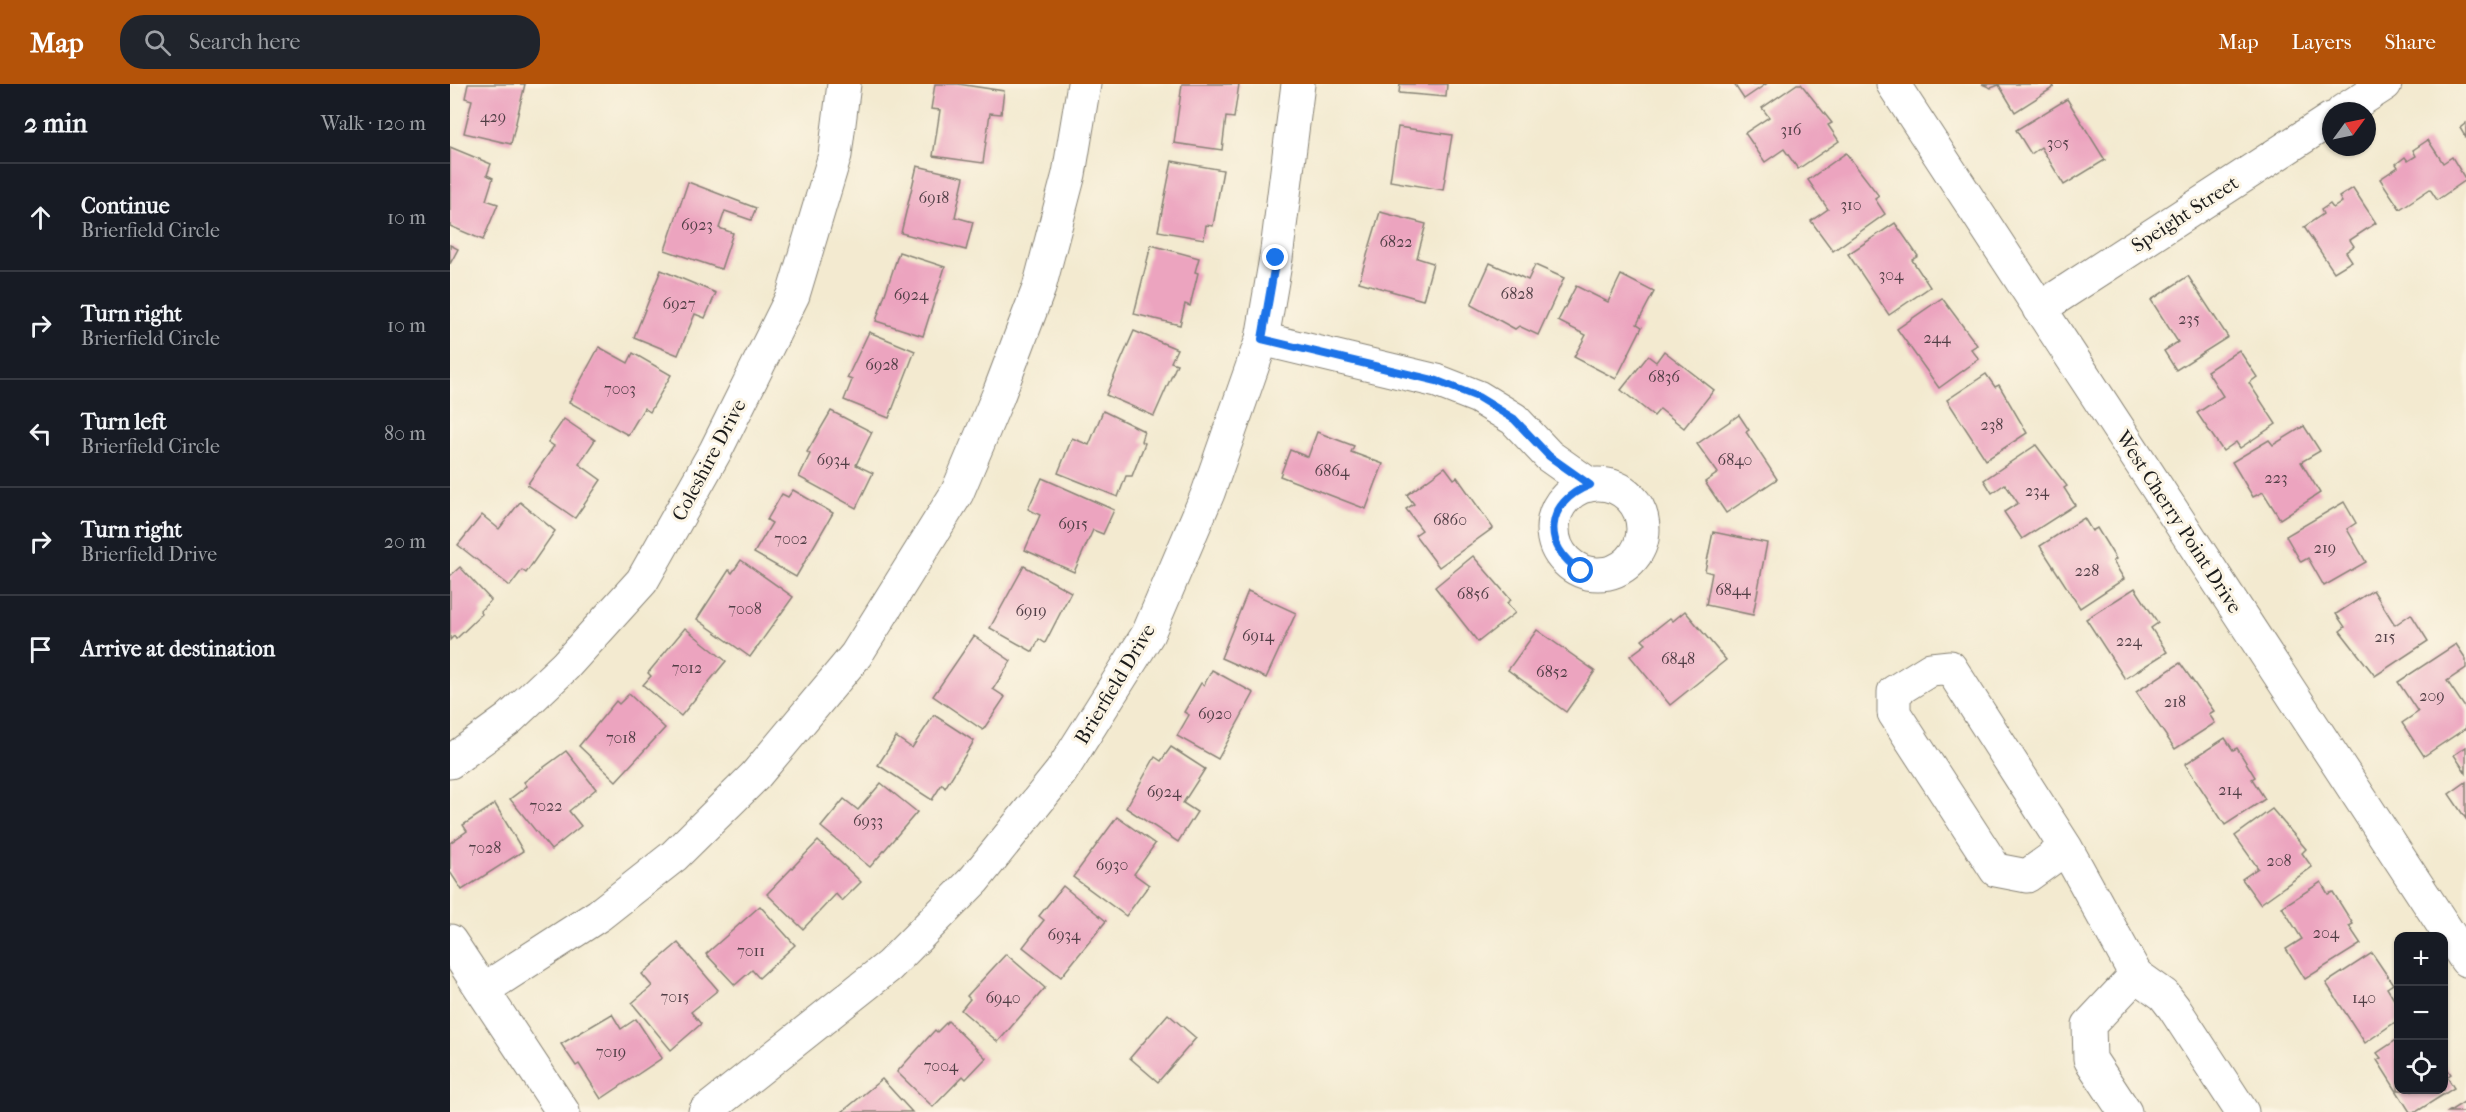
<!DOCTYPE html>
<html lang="en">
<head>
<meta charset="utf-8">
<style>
  :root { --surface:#171b24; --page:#20242c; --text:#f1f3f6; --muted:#9ea1a6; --line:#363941; --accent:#b45309 }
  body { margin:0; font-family:"IM FELL French Canon",serif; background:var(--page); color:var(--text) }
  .controls { position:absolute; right:18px; bottom:18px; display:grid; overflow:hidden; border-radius:12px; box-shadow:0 2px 4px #0004 }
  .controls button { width:54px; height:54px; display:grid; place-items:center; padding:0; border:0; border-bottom:2px solid var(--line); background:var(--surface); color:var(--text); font:30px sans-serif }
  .compass { position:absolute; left:1872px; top:18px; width:54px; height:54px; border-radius:50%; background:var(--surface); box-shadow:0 2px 4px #0004; rotate:57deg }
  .stop { position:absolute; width:18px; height:18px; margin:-14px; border:4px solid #1a73e8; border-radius:50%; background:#fff }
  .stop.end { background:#1a73e8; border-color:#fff; box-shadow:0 2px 6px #0008 }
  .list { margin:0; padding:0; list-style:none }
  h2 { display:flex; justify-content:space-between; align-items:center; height:78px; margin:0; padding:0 24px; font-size:26px }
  h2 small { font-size:20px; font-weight:400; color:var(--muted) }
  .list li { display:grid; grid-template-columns:39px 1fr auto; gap:18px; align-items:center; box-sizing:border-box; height:108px; padding:0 24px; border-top:2px solid var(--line) }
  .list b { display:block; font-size:22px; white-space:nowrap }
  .list p { margin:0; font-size:20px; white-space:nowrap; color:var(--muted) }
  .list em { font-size:20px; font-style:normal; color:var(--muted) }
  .icon { flex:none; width:33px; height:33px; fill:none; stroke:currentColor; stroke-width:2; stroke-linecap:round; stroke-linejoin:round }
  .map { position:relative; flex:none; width:2016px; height:1028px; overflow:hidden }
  header { display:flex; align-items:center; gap:36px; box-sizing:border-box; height:84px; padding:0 30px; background:var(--accent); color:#fff }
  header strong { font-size:28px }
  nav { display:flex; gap:33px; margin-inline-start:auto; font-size:21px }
  .search { width:420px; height:54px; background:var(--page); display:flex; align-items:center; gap:15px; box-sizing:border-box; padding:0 21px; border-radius:24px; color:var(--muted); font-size:22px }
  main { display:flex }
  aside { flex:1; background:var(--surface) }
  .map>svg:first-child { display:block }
  .building { fill:#eca4bf }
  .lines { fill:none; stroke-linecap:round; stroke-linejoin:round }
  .minor-casing { stroke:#888376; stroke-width:35 }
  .minor { stroke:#fff; stroke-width:33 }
  .route { stroke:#1a73e8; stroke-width:8 }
  .labels { text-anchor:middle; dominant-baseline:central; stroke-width:6; stroke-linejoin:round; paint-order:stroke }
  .number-label { font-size:16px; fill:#503e45 }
  .street-label { font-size:20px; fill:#1c1c1c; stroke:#fcf5e5 }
</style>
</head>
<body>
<header>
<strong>Map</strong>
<div class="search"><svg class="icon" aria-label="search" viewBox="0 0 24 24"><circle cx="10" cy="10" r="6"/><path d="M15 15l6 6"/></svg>Search here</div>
<nav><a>Map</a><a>Layers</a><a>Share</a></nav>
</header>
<main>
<aside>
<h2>2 min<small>Walk · 120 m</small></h2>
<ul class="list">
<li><svg class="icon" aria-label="ahead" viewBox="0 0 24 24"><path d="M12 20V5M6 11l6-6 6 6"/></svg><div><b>Continue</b><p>Brierfield Circle</p></div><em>10 m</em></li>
<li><svg class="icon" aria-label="right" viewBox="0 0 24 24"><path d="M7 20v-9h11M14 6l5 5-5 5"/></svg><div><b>Turn right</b><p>Brierfield Circle</p></div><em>10 m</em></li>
<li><svg class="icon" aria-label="left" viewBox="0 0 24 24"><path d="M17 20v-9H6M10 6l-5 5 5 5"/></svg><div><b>Turn left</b><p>Brierfield Circle</p></div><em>80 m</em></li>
<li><svg class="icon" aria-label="right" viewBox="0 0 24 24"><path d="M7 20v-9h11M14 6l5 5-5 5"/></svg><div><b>Turn right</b><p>Brierfield Drive</p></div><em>20 m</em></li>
<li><svg class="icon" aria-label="arrive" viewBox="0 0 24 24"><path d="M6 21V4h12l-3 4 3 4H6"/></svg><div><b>Arrive at destination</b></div></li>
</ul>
</aside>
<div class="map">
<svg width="2016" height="1028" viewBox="0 0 2016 1028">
  <rect width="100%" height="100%" fill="#fcf5e5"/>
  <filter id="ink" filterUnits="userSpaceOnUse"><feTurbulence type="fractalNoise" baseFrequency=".0167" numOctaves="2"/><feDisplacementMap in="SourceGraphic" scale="12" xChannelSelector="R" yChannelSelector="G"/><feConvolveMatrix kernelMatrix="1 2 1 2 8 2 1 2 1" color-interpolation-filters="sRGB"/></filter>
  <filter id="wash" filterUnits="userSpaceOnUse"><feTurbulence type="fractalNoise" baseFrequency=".008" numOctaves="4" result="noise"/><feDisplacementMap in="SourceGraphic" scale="24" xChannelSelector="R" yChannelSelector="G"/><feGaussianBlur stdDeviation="1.35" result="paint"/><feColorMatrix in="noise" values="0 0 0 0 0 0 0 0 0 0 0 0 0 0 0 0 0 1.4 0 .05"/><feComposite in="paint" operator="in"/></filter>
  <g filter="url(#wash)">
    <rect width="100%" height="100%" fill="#f3ead0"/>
    <g id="blocks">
      <!-- building -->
      <g class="building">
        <path d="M18,0H75L61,60L14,49L22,16L15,14Z"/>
        <path d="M485,0H508L554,7L551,30L540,29L533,79L483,72L490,26L481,25Z"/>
        <path d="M732,0H789L784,34L776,33L772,66L724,59Z"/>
        <path d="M950,0H997L996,13L949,9Z"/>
        <path d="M1284,0H1316L1294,15Z"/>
        <path d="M1347,0H1351L1382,39L1378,41L1389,57L1348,85L1334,65L1315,78L1295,49L1319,33L1312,24Z"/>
        <path d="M1532,0H1602L1604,3L1565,28L1549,1L1541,4Z"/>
        <path d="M1617,15L1655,76L1614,101L1591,63L1581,70L1566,46Z"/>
        <path d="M2016,39V54L2010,44Z"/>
        <path d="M948,43L1002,51L993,106L940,97Z"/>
        <path d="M1978,56L1993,79L2002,73L2016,96L1987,116L1980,105L1950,125L1930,95L1948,83L1946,80L1955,73L1958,77L1966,72L1963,66Z"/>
        <path d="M0,63L41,80L37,91L43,94L36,116L48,120L33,156L0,142Z"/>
        <path d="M1396,69L1429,112L1425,115L1435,130L1383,167L1361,137L1378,125L1358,96Z"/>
        <path d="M722,77L773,86L763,142L756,141L754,155L708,147Z"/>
        <path d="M467,82L514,93L505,133L523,138L516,166L451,149Z"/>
        <path d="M238,98L306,124L301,136L275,127L269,144L283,149L271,185L215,166Z"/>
        <path d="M1903,104L1926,139L1900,156L1904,162L1896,168L1902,177L1884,188L1854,143L1873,130L1871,126L1880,120L1883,124L1892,118L1889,113Z"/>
        <path d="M930,128L976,140L967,174L983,179L973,216L909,198Z"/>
        <path d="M1445,139L1468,172L1462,176L1480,203L1439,231L1398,170Z"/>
        <path d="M0,161L8,165L0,180Z"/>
        <path d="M701,161L749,174L745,188L748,189L740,222L735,220L730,241L684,230Z"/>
        <path d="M449,168L495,183L473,252L426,237Z"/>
        <path d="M1040,179L1078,196L1085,181L1114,194L1088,251L1069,242L1065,245L1021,221Z"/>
        <path d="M211,186L266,209L255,234L245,230L228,271L184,253Z"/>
        <path d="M1171,191L1204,208L1187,240L1192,243L1166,295L1124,273L1136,251L1108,237L1126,202L1158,218Z"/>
        <path d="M1738,192L1778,253L1726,286L1714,267L1728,258L1701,216Z"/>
        <path d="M1492,214L1527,261L1521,265L1529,275L1489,304L1447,245Z"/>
        <path d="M684,247L727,265L721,278L727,280L704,332L656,311Z"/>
        <path d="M419,248L465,267L439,334L394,316L402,296L397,294Z"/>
        <path d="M149,263L178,279L183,269L221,291L200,328L194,324L178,351L119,318Z"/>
        <path d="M1789,266L1807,293L1799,299L1826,340L1790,364L1786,358L1773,367L1747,329L1773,312L1757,287Z"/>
        <path d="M1214,267L1264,306L1234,344L1210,325L1204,332L1171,306L1198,272L1206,278Z"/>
        <path d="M1536,290L1545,303L1549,301L1577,349L1536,376L1497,316Z"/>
        <path d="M381,327L422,348L406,381L423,389L406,424L349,393L360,370L357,368Z"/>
        <path d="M653,327L694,347L691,357L695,359L682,392H676L668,413L608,389L622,354L639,361Z"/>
        <path d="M1289,331L1299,346L1296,348L1327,395L1276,429L1255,398L1268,389L1247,360Z"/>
        <path d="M114,335L145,356L129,380L151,396L125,434L77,401L104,362L98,358Z"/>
        <path d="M1854,342L1870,367L1851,378L1870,409L1830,435L1813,408L1803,413L1782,378L1819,356L1823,361Z"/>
        <path d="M867,348L904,362L901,368L933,380L916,425L830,392L840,366L858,373Z"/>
        <path d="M1586,361L1617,402L1614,404L1625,421L1572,455L1554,428L1568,419L1555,400L1542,409L1534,396Z"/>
        <path d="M995,383L1004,395L1007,393L1043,444L989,483L965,451L972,446L956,425L964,420L957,411Z"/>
        <path d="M592,394L664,426L653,450L643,446L624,488L575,466L590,431L578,425Z"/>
        <path d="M343,406L383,429L346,493L304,469L322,439L317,436L332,410L338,413Z"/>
        <path d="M70,418L105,447L76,489L72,486L60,502L8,461L32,431L49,445Z"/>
        <path d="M1894,418L1906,439L1897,445L1916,478L1874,502L1858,474L1851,478L1836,452Z"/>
        <path d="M1634,434L1642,447L1647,444L1666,475L1663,477L1674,495L1630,524L1590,462Z"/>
        <path d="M1263,448L1317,459L1303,531L1256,521L1262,489L1255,487Z"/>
        <path d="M1023,472L1061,516L1057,519L1065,529L1028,558L985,503Z"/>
        <path d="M291,476L343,513L300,573L247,535L279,486L282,489Z"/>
        <path d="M574,482L621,508L595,559L589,555L583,568L540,544Z"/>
        <path d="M10,483L41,516L30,527L32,530L6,555L4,552L0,556V492Z"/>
        <path d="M1685,504L1708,539L1701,544L1717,568L1675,595L1636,535Z"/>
        <path d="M1923,506L1945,541L1961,530L1978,557L1925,592L1890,547L1895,543L1886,530Z"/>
        <path d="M798,507L846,529L816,594L771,574Z"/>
        <path d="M1235,527L1276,576L1220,621L1180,572L1196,560L1192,556L1220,534L1223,537Z"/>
        <path d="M235,544L276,577L231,632L193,601L201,592L198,589Z"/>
        <path d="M1087,546L1145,587L1116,628L1058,586Z"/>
        <path d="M524,552L561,577L543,605L555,613L533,646L483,612Z"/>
        <path d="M2006,560L2016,575V584L1997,597L2016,625V644L1974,672L1952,639L1968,628L1948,598Z"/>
        <path d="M1730,579L1764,627L1759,630L1765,639L1725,665L1686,608Z"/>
        <path d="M762,586L804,609L768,675L727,652L739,631L734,628L751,599L754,601Z"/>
        <path d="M179,610L215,644L166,697L129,662L166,617L169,620Z"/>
        <path d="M484,631L524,657L495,704L492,700L482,716L428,681L446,653L462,664Z"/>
        <path d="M1775,654L1783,666L1787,664L1805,693L1802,695L1815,715L1775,741L1735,680Z"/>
        <path d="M721,663L755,685L733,719L747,728L728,758L676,724L705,673L711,677Z"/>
        <path d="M2016,663V689L2004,671Z"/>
        <path d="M116,667L146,705L119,727L131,742L101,766L60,715L77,702L74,698Z"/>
        <path d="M2016,698V735L1999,710Z"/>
        <path d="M431,699L467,728L420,783L371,743L394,715L408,726Z"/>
        <path d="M45,720L73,767L12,806L0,788V759L17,747L13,741Z"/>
        <path d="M1822,725L1856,765L1852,769L1862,783L1810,820L1792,795L1808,784L1785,752Z"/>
        <path d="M667,733L705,760L684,790L699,801L676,832L623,793Z"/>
        <path d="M368,757L411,798L392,817L386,810L353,845L317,810Z"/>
        <path d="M1871,798L1878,810L1883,808L1903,840L1899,842L1911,860L1855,895L1836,865L1852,855L1832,823Z"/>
        <path d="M613,802L656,837L611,893L573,863L594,836L589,832Z"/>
        <path d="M310,822L345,861L309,894L302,886L285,901L256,870Z"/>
        <path d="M228,859L268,906L241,928L251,940L221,966L182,919L202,902L192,890Z"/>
        <path d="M1922,869L1943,900L1937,904L1948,922V936L1915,959L1876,899Z"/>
        <path d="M556,870L595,904L548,958L511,926L520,915L517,912Z"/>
        <path d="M162,930L171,945L186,935L212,974L151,1015L129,980L126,982L111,960Z"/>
        <path d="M718,930L746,954L708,998L680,974Z"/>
        <path d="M498,937L536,974L516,995L513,992L483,1023L447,988L485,946L487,948Z"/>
        <path d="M1948,955V1006H1994V980L2001,990L1997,993L2004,1004L1966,1028H1960L1927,976L1931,974L1927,969Z"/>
        <path d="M432,995L462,1028H392Z"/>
        <path d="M2014,1018L2016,1028H1998Z"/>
      </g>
    </g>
  </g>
  <g filter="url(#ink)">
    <use href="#blocks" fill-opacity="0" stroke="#888376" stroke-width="1.5"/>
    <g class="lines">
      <defs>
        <g id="minor">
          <path d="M1443,0L2016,876"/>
          <path d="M1893,27L1935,0"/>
          <path d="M1589,225L1881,35"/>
          <path d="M812,255L987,297L1028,313L1064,335L1099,372L1140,401"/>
          <circle cx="1148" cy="445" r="45"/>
          <path d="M0,678L59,635L115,582L192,497L266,366L343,211L385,71L394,0"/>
          <path d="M1616,764L1577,792L1546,786L1444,629V608L1481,585L1500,583L1616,764L1686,891L1639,941L1640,975L1675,1028"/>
          <path d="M0,857L113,1028"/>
          <path d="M1686,891L1714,911L1724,924L1792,1028"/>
          <path d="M33,906L149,831L224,772L305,692L406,571L507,409L548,312L589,204L619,90L634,0"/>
          <path d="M255,1028L439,882L524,796L611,688L698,550L758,409L812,255L826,174L848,0"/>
        </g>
      </defs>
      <!-- minor casing -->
      <use href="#minor" class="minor-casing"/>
      <!-- minor -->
      <use href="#minor" class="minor"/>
    </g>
  </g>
  <g class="lines" filter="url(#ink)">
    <!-- route -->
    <path class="route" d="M826,174L812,255L987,297L1028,313L1064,335L1099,372L1140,401C1095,418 1091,462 1131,487"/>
  </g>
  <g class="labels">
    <!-- number labels -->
    <g class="number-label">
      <text x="43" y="32">429</text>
      <text x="1341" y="45">316</text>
      <text x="1608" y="58">305</text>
      <text x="484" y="113">6918</text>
      <text x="1401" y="120">310</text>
      <text x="247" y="140">6923</text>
      <text x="946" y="157">6822</text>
      <text x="1441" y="190">304</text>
      <text x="1067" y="209">6828</text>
      <text x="461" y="210">6924</text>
      <text x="229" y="219">6927</text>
      <text x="1739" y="234">235</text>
      <text x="1487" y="253">244</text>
      <text x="432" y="280">6928</text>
      <text x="1214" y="292">6836</text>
      <text x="170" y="304">7003</text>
      <text x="1542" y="340">238</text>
      <text x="383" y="375">6934</text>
      <text x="1285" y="375">6840</text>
      <text x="882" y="386">6864</text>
      <text x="1826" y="393">223</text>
      <text x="1587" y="406">234</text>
      <text x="1000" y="435">6860</text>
      <text x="623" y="439">6915</text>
      <text x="341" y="454">7002</text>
      <text x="1875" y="463">219</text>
      <text x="1637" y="486">228</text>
      <text x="1283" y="505">6844</text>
      <text x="1023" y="509">6856</text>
      <text x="295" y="524">7008</text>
      <text x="581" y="526">6919</text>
      <text x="808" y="551">6914</text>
      <text x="1935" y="552">215</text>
      <text x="1679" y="556">224</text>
      <text x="1228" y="574">6848</text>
      <text x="237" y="583">7012</text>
      <text x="1102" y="587">6852</text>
      <text x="1982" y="611">209</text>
      <text x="1725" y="617">218</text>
      <text x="765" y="629">6920</text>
      <text x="171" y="653">7018</text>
      <text x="1780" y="705">214</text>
      <text x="714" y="707">6924</text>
      <text x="96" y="721">7022</text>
      <text x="418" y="736">6933</text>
      <text x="35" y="763">7028</text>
      <text x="1829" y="776">208</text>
      <text x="662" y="780">6930</text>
      <text x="1876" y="848">204</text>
      <text x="614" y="850">6934</text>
      <text x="301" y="866">7011</text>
      <text x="225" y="912">7015</text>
      <text x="553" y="913">6940</text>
      <text x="1914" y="913">140</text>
      <text x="161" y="967">7019</text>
      <text x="491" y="981">7004</text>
    </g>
    <!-- street labels -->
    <g class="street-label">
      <text transform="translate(1735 130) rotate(-33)">Speight Street</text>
      <text transform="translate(259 376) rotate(-62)">Coleshire Drive</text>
      <text transform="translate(1729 438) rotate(57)">West Cherry Point Drive</text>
      <text transform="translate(665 600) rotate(-59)">Brierfield Drive</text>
    </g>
  </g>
</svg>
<div class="controls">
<button>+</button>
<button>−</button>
<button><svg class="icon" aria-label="locate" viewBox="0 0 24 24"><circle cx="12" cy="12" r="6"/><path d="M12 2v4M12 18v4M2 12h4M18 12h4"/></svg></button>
</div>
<svg class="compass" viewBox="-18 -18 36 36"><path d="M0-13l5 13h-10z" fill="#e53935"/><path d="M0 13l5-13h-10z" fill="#9ea1a6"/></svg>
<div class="stop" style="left:1131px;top:487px"></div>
<div class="stop end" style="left:826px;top:174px"></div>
</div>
</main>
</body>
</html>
